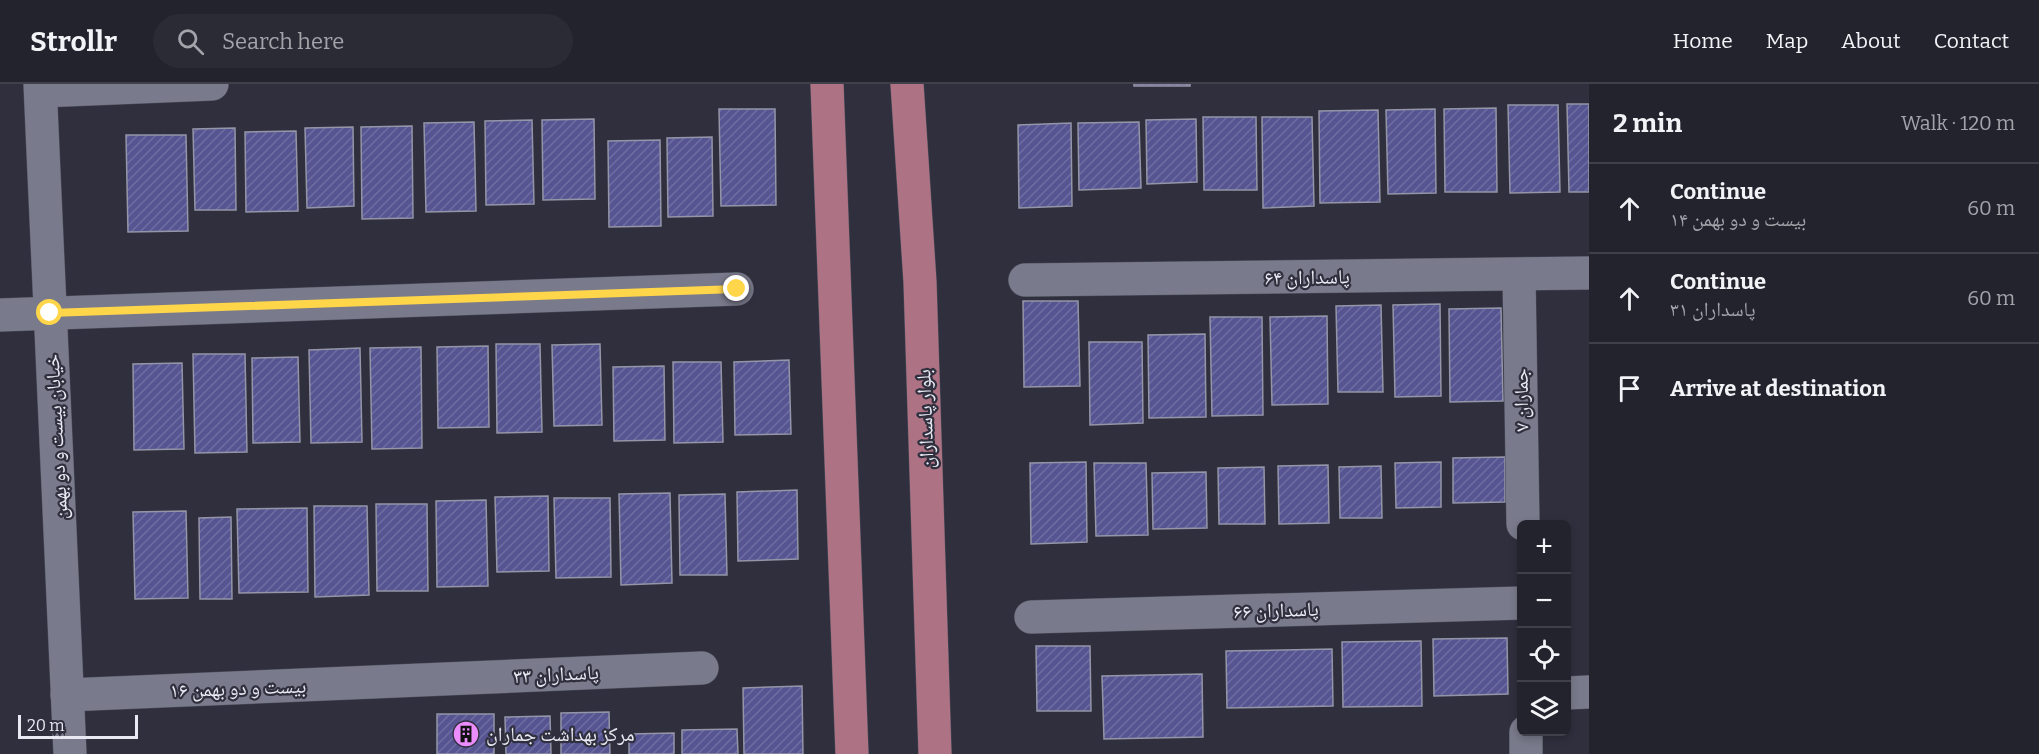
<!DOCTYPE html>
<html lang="en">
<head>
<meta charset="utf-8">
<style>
  :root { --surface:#23232e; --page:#2b2b36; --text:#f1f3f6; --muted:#a3a4aa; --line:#40404a }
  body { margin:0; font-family:Bitter,"Noto Naskh Arabic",serif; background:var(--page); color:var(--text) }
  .controls { position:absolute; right:18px; bottom:18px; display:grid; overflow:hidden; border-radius:9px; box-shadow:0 3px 9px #0003 }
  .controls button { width:54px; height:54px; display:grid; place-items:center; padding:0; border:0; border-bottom:2px solid var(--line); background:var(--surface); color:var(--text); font:30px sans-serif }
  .scale { position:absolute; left:18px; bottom:15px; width:120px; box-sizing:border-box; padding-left:6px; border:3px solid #e8e9f3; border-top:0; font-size:16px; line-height:21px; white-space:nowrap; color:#e8e9f3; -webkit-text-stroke:4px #2f2f3e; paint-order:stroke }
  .stop { position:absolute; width:18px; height:18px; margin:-14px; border:4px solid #ffd54a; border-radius:50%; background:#fff }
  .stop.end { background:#ffd54a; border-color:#fff; box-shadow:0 2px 6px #0008 }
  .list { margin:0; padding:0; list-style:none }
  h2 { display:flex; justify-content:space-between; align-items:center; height:78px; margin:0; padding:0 24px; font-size:26px }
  h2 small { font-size:20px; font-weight:400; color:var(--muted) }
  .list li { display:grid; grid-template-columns:39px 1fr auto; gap:18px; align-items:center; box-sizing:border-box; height:90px; padding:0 24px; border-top:2px solid var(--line) }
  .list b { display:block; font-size:22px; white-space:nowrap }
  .list p { margin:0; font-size:20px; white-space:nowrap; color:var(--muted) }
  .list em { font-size:20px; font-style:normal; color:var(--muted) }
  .icon { flex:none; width:33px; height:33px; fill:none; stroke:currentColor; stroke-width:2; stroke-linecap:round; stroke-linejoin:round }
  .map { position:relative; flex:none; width:1589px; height:670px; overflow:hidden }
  header { display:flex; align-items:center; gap:36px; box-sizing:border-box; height:84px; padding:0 30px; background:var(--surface); border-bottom:2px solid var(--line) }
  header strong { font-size:28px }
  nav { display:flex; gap:33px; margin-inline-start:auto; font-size:21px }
  .search { width:420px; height:54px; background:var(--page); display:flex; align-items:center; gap:15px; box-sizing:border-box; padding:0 21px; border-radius:33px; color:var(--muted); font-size:22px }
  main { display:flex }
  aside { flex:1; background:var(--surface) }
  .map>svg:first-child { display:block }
  .building { fill:url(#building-hatch); stroke:#9495a7; stroke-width:1.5 }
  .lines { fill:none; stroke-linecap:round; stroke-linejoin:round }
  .minor-casing { stroke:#4d4e5b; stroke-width:34 }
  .major-casing { stroke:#4d4e5b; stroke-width:34 }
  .minor { stroke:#797a8b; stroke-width:33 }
  .major { stroke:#ad7384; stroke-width:33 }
  .route { stroke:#ffd54a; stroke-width:8 }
  .labels { text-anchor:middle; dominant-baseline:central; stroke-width:4.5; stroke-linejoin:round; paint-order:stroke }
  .street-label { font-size:20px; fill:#e8e9f3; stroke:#2f2f3e }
  .poi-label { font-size:20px; fill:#e8e9f3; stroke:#2f2f3e; text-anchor:start }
</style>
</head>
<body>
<header>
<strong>Strollr</strong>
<div class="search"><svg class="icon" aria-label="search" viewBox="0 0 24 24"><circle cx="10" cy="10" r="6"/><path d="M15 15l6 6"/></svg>Search here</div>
<nav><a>Home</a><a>Map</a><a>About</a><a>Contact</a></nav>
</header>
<main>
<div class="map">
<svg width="1589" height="670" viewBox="0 0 1589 670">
  <defs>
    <pattern id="building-hatch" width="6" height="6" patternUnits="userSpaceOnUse" patternTransform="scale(1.5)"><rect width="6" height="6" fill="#565592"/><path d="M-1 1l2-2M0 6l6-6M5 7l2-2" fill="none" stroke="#6e6da2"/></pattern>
  </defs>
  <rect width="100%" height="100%" fill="#2f2f3e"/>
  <!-- building -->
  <g class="building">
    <rect x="1134" y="0" width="56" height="2"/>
    <path d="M1567,20H1589V108H1569Z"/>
    <path d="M1508,21H1558L1560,108L1510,109Z"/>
    <path d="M1496,24L1497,108H1445L1444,25Z"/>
    <path d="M719,25H775L776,121L721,122Z"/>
    <path d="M1435,25L1436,109L1388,110L1386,26Z"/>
    <path d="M1378,26L1380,118L1320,119L1319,27Z"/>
    <path d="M1203,33H1256L1257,106H1204Z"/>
    <path d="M1262,33H1312L1314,122L1263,124Z"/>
    <path d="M594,35L595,115L543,116L542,36Z"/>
    <path d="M1196,35L1197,98L1147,100L1146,36Z"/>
    <path d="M532,36L534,120L486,121L485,37Z"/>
    <path d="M474,38L476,127L426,128L424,39Z"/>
    <path d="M1139,38L1141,104L1079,106L1078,39Z"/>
    <path d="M1071,39L1072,122L1019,124L1018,41Z"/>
    <path d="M412,42L413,134L362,135L361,43Z"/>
    <path d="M353,43L354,122L307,124L305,44Z"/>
    <path d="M235,44L236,126H195L193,45Z"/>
    <path d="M296,47L298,127L246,128L245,48Z"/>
    <path d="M126,51H186L188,147L128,148Z"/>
    <path d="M712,53L713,132L668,133L667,54Z"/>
    <path d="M660,56L661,142L609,143L608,57Z"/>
    <path d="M1023,217H1078L1080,302L1024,303Z"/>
    <path d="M1440,220L1441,312L1395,313L1393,221Z"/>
    <path d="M1381,221L1383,308H1338L1336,222Z"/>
    <path d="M1501,224L1503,317L1450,318L1449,225Z"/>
    <path d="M1327,232L1328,320L1272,321L1270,233Z"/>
    <path d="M1210,233H1262L1263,331L1212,332Z"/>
    <path d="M1205,250L1206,333L1149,334L1148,251Z"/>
    <path d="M1089,258H1142L1143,339L1090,341Z"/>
    <path d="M496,260H540L542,348L497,349Z"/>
    <path d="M600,260L602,341L554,342L552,261Z"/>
    <path d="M488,262L489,343L438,344L437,263Z"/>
    <path d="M421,263L422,364L372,365L370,264Z"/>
    <path d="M360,264L362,358L311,359L309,266Z"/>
    <path d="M193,270H245L247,368L195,369Z"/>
    <path d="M298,273L300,358L253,359L252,274Z"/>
    <path d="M789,276L791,350L735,351L734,278Z"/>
    <path d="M673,278H721L723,358L674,359Z"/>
    <path d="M182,279L184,365L134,366L133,280Z"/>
    <path d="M664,282L665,356L614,357L613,283Z"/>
    <path d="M1505,373V418L1453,419V374Z"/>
    <path d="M1086,378L1087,458L1031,460L1030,379Z"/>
    <path d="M1441,378V423L1396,424L1395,379Z"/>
    <path d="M1094,379H1146L1148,451L1096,452Z"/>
    <path d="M1328,381L1329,439L1279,440L1278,382Z"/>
    <path d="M1381,382L1382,434H1340L1339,383Z"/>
    <path d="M1264,383L1265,440H1219L1218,384Z"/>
    <path d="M1206,388L1207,444L1153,445L1152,389Z"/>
    <path d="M797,406L798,475L738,477L737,408Z"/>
    <path d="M670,409L672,499L621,501L619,410Z"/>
    <path d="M725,410L727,491H680L679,411Z"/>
    <path d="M548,412L549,487L497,488L495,413Z"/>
    <path d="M554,414H610L611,493L556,494Z"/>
    <path d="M486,416L488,502L437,503L436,417Z"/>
    <path d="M376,420H427L428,507H377Z"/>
    <path d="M314,422H367L369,511L315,513Z"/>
    <path d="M307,424L308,508L239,509L237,425Z"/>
    <path d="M186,427L188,514L135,515L133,428Z"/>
    <path d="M231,433L232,515H200L199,434Z"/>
    <path d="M1507,554L1508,610L1434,612L1433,555Z"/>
    <path d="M1421,557L1422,622L1343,623L1342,558Z"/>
    <path d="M1036,562H1090L1091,627H1037Z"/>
    <path d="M1332,565L1333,622L1227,624L1226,567Z"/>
    <path d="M1202,590L1203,653L1104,655L1102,592Z"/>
    <path d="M802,602L803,670H744L743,604Z"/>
    <path d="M609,628L610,670H561V629Z"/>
    <rect x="437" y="630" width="57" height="40"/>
    <path d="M550,632L551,670H506L505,633Z"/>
    <path d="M737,645L738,670H682V646Z"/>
    <path d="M674,649V670H629V650Z"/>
  </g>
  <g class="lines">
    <defs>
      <g id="minor">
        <path d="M40,0L70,670"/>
        <path d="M41,7L212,0"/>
        <path d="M1519,191L1523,440"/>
        <path d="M1025,196L1589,189"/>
        <path d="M0,231L737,205"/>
        <path d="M1031,533L1522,519"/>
        <path d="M1566,609L1589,608"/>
        <path d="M67,611L702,584"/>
        <path d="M1526,648V670"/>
      </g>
      <g id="major">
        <path d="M827,0L852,670"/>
        <path d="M907,0L920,198L935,670"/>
      </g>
    </defs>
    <!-- minor casing -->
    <use href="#minor" class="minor-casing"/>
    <!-- major casing -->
    <use href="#major" class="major-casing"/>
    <!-- minor -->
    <use href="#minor" class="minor"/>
    <!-- major -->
    <use href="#major" class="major"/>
  </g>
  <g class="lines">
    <!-- route -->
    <path class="route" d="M50,229L737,205"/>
  </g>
  <!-- icons -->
  <defs>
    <symbol id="building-disc" viewBox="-11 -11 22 22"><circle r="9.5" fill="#eb8dfc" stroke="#2f2f3e"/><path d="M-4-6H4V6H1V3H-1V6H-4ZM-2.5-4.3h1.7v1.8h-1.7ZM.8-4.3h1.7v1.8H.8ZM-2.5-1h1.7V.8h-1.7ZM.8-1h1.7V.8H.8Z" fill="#111"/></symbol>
  </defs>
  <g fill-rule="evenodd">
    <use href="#building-disc" x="451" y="635" width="30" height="30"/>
  </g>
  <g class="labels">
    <!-- street labels -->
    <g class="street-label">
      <text transform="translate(1307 193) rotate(-1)">پاسداران ۶۴</text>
      <text transform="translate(1521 316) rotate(-91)">جماران ۷</text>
      <text transform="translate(925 335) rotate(-92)">بلوار پاسداران</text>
      <text transform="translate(56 353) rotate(-93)">خیابان بیست و دو بهمن</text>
      <text transform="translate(1276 526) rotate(-2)">پاسداران ۶۶</text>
      <text transform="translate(556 590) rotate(-3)">پاسداران ۳۳</text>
      <text transform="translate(238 604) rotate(-2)">بیست و دو بهمن ۱۶</text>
    </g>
    <!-- poi labels -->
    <g class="poi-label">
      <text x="486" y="650">مرکز بهداشت جماران</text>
    </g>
  </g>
</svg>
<div class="controls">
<button>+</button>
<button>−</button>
<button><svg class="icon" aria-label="locate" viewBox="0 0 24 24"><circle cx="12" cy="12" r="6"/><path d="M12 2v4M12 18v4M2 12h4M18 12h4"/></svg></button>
<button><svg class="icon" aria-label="layers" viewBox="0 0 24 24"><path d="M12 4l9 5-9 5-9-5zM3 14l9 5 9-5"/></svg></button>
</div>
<div class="scale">20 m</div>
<div class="stop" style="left:50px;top:229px"></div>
<div class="stop end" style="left:737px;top:205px"></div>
</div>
<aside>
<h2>2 min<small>Walk · 120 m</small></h2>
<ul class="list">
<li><svg class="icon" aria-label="ahead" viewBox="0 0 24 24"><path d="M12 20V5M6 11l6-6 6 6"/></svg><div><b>Continue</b><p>بیست و دو بهمن ۱۴</p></div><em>60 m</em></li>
<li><svg class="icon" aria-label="ahead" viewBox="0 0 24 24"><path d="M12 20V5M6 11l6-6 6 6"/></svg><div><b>Continue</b><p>پاسداران ۳۱</p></div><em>60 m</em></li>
<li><svg class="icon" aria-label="arrive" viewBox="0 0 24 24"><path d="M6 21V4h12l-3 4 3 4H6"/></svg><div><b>Arrive at destination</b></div></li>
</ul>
</aside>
</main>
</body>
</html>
